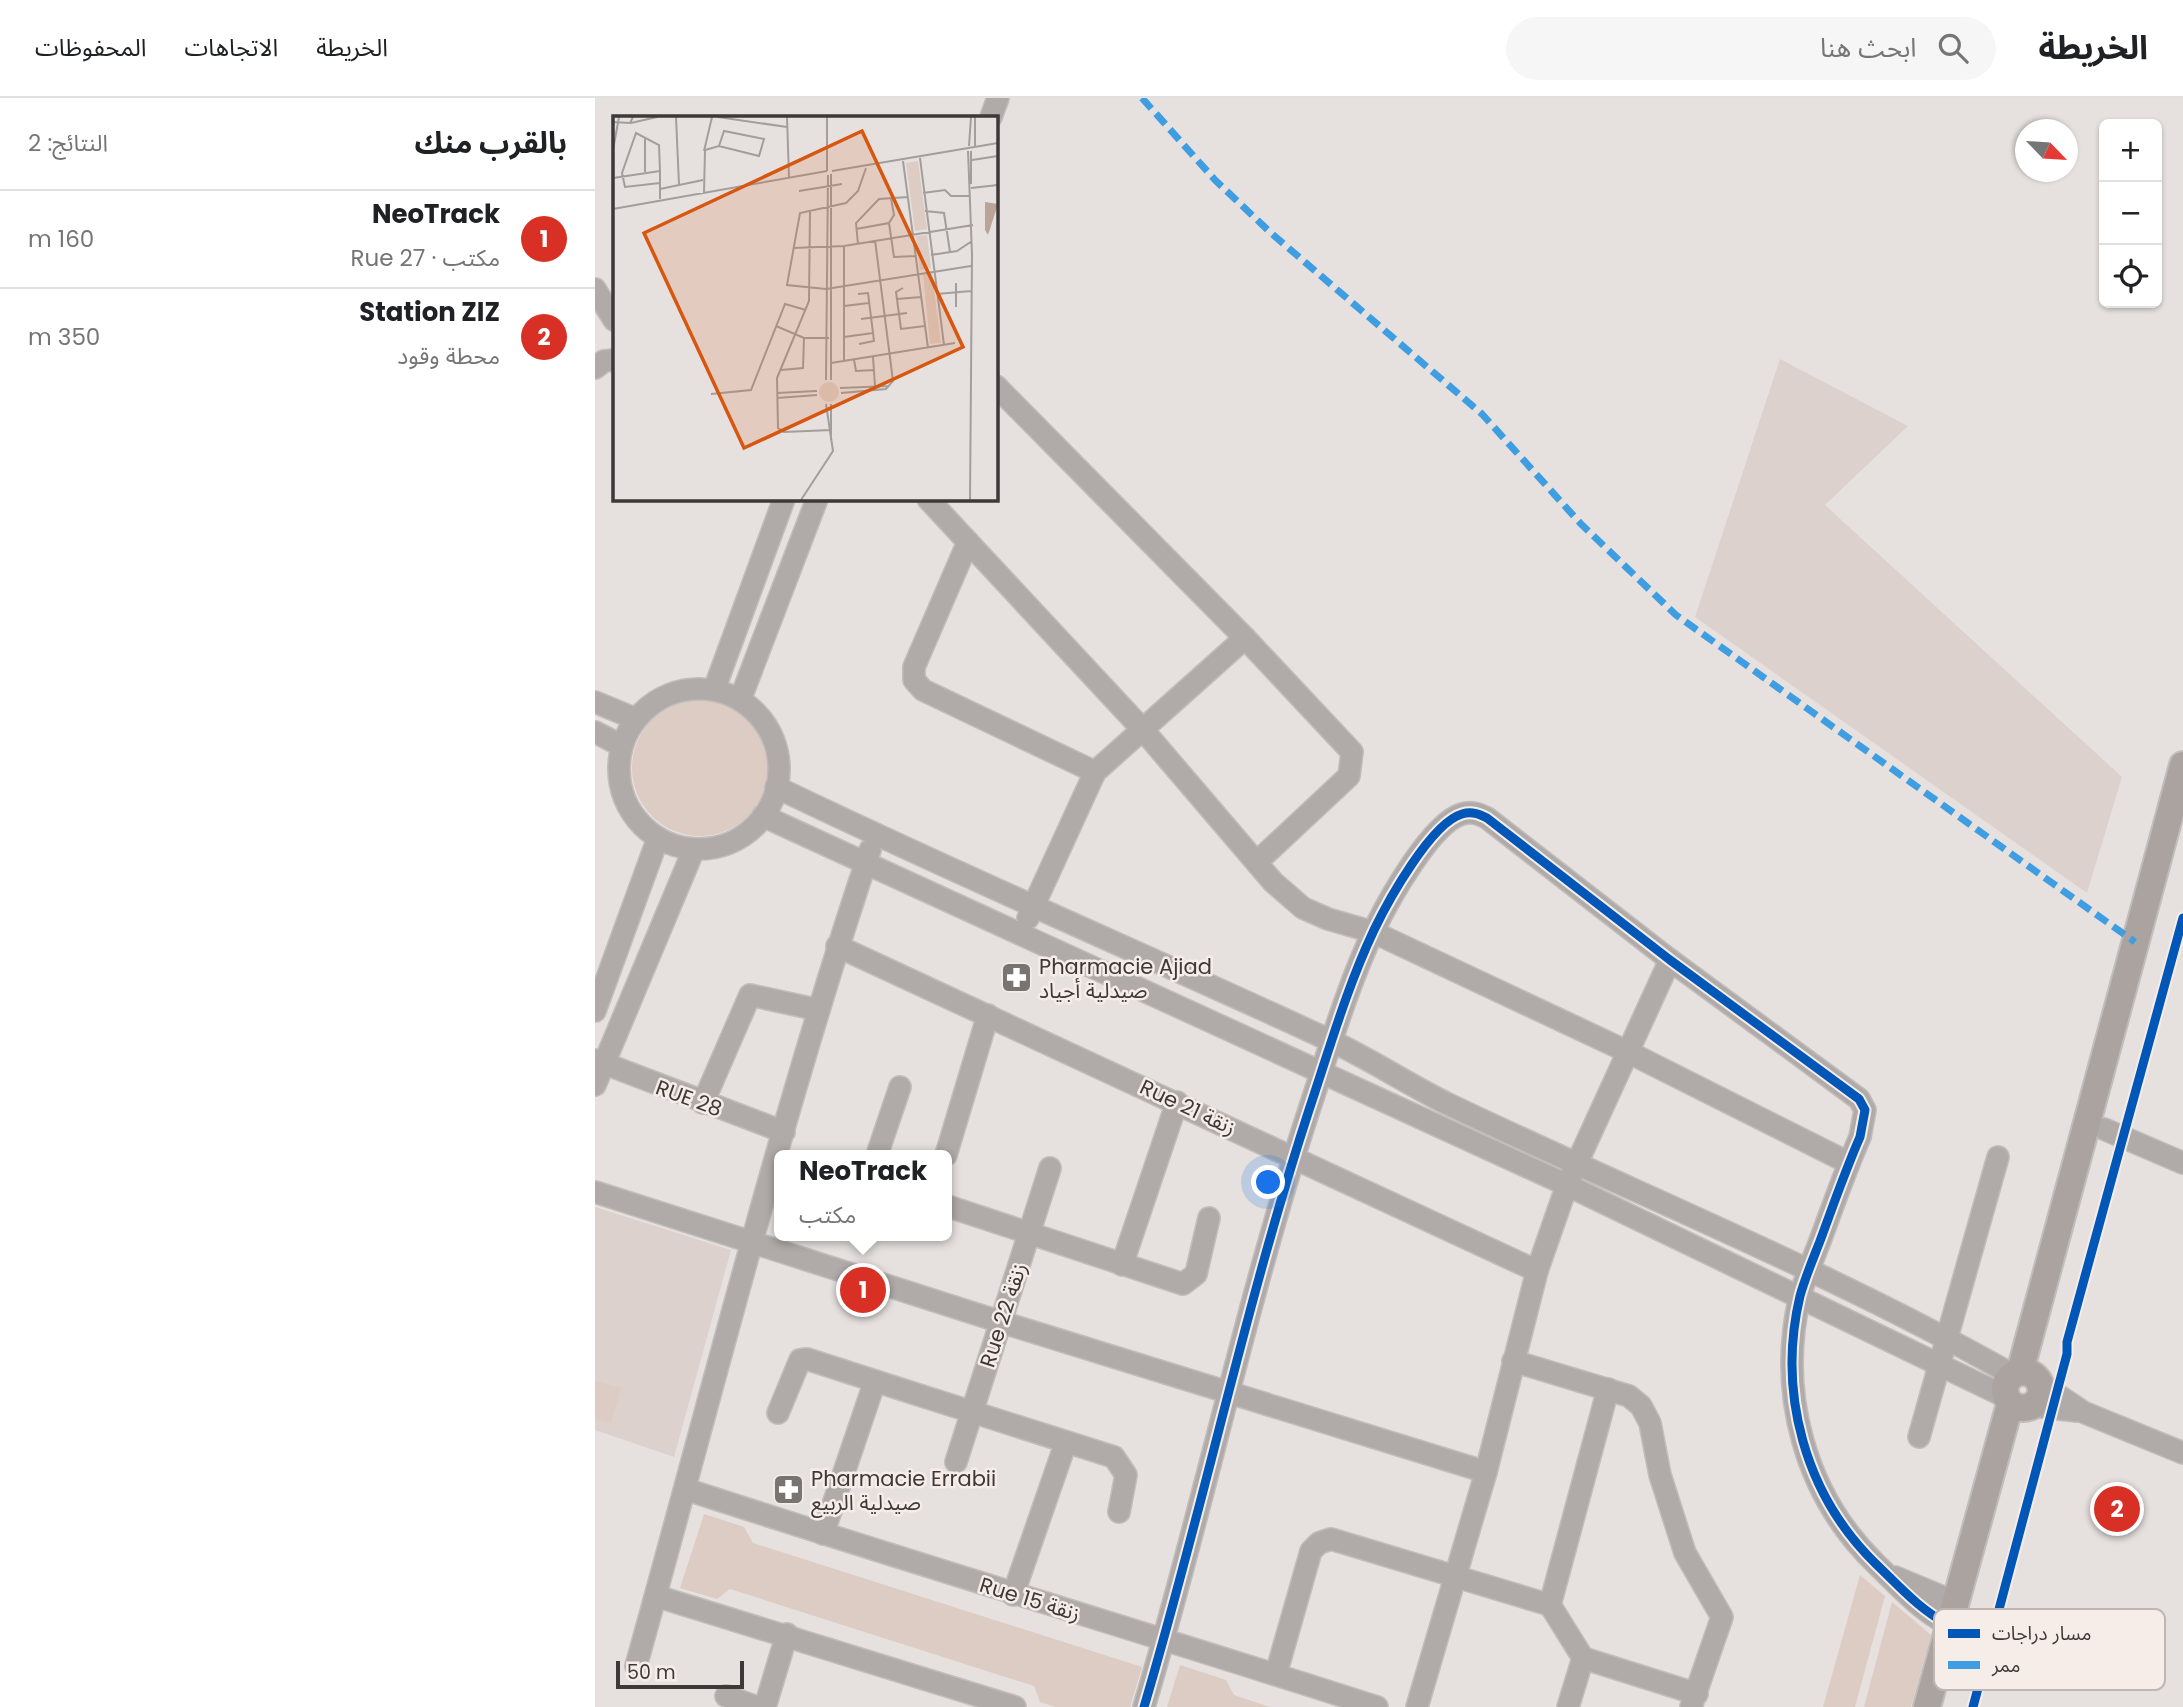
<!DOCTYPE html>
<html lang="ar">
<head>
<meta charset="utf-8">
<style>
  :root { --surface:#fff; --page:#f6f6f6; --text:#202124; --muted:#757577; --line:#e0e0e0; --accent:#d93025 }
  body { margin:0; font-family:Poppins,"Noto Sans Arabic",sans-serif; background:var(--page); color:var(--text); direction:rtl }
  .controls { position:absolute; right:21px; top:21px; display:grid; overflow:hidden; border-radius:10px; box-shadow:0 2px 5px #0004 }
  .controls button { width:63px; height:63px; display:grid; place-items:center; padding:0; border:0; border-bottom:2px solid var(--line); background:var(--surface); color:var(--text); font:35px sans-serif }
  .compass { position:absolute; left:1420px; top:21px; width:63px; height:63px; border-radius:50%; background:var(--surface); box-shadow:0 2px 5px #0004; rotate:115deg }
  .scale { position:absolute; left:21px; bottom:18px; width:128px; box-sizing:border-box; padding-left:7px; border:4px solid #3d3938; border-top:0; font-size:19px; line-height:24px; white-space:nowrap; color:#3d3938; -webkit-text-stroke:5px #f6ede9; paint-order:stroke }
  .you { position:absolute; left:674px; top:1085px; width:24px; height:24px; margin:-18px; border:5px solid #fff; border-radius:50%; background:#1a73e8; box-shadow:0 0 0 10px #1a73e833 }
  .badge { display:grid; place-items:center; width:46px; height:46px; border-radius:50%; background:var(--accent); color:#fff; font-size:23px; font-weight:700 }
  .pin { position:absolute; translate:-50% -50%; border:4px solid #fff; box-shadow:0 2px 7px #0006 }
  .popup { position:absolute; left:179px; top:1052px; width:178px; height:91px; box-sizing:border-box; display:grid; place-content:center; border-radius:10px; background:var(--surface); filter:drop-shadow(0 2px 5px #0005); font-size:23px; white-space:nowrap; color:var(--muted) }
  .popup b { font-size:26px; color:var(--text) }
  .popup::after { content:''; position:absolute; left:50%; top:100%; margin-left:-14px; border:14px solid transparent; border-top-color:var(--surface) }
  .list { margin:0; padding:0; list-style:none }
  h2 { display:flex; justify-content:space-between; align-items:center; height:91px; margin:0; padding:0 28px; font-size:30px }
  h2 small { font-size:23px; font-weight:400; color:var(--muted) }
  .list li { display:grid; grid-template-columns:46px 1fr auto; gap:21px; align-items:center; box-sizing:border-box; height:98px; padding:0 28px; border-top:2px solid var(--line) }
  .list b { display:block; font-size:26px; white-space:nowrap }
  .list p { margin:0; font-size:23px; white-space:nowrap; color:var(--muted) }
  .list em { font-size:23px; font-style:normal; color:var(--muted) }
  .icon { flex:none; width:38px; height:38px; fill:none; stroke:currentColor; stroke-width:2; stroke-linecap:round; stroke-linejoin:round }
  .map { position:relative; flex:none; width:1588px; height:1609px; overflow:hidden; direction:ltr }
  header { display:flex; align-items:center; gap:42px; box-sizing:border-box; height:98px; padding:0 35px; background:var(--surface); border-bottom:2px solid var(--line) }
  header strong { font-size:33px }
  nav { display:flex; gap:38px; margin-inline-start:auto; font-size:24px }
  .search { width:490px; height:63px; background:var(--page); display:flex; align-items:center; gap:18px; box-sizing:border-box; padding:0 24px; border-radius:38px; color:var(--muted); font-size:26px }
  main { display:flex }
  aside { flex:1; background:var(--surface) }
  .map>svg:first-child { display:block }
  .built { fill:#dcd1cd }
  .green { fill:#ddccc4 }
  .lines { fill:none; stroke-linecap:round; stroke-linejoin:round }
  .minor-casing { stroke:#c0bdbb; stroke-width:24 }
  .major-casing { stroke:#c0bdbb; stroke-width:30 }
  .minor { stroke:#b0aba8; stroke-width:21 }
  .major { stroke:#aaa39f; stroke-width:26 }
  .quiet { stroke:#3f9ee2; stroke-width:7; stroke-dasharray:14 7; stroke-linecap:butt }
  .cycleway-casing { stroke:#f6ede9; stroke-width:13 }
  .cycleway { stroke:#0057b8; stroke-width:9 }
  .labels { text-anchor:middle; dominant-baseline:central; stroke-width:5; stroke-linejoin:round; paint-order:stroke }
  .poi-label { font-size:21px; fill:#3d3938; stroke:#f6ede9; text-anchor:start }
  .street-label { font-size:21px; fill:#3d3938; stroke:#f6ede9 }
  .inset-road { fill:none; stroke:#a29e9c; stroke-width:2 }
  .view { fill:#d75610; fill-opacity:0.15; stroke:#d75610; stroke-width:3.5 }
  .inset-edge { fill:none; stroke:#3d3938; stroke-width:3.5 }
  .key { fill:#f6ede9; stroke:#beb7b4; stroke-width:2 }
  .key-label { font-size:19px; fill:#3d3938 }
</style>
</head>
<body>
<header>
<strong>الخريطة</strong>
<div class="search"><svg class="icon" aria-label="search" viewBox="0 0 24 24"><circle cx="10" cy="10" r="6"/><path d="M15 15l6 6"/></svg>ابحث هنا</div>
<nav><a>الخريطة</a><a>الاتجاهات</a><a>المحفوظات</a></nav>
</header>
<main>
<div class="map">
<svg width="1588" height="1609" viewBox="0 0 1588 1609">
  <rect width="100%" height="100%" fill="#e6e1df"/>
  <!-- built -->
  <g class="built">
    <path d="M1185,261L1313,328L1230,407L1527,679L1492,795L1100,519Z"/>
    <path d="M0,1109L136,1152L79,1359L0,1332Z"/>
  </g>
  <!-- green -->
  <g class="green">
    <circle cx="105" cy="670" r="68"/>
    <path d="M0,1283L26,1290L16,1325L0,1321Z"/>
    <path d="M109,1416L149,1429L158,1445L547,1569L535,1609H460L445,1604L439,1588L135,1491L122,1501L85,1490Z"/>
    <path d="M1265,1477L1290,1498L1260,1609H1228Z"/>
    <path d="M1297,1504L1336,1537L1316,1609H1269Z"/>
    <path d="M585,1567L631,1582L639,1597L675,1609H572Z"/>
  </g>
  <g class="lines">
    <defs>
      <g id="minor">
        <path d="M396,19L403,0"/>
        <path d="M0,191L19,222"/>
        <path d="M0,270L9,263L19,262"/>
        <path d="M401,288L650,540L757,654L754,678L662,764"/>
        <path d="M333,401L549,633L678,784L708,810L733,821L778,834L1031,953L1254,1065"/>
        <path d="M373,444L319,569V582L328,592L500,674"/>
        <circle cx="104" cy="671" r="80"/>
        <path d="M119,592L189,401"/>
        <path d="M145,602L222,401"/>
        <path d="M0,604L41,621"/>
        <path d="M0,634L27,648"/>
        <path d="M181,689C363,777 549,856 732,941C774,960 812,986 853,1006C1041,1096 1236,1174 1418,1277"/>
        <path d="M168,718L972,1087L1411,1299"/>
        <path d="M433,820L500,674L650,540"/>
        <path d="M242,848L942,1173"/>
        <path d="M0,913L63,740"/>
        <path d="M0,962L189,1034"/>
        <path d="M0,987L99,751"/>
        <path d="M108,1005L155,897L224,912"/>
        <path d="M1509,1031L1588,1065"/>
        <path d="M282,1057L305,989"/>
        <path d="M351,1057L393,917"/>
        <path d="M0,1094L406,1224L891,1374"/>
        <path d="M352,1108L588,1186L601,1176L614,1120"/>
        <path d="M527,1167L582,1004"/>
        <path d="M918,1263L1034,1298L1046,1308L1055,1325L1065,1377L1090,1455L1127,1519L1096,1609"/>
        <path d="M1445,1285L1488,1314L1588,1355"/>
        <path d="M1013,1291L955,1507L988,1560L1102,1596"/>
        <path d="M1439,1308L1482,1313"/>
        <path d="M183,1315L205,1262L212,1261L280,1283"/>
        <path d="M1324,1339L1403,1059"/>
        <path d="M361,1364L455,1070"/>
        <path d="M90,1391C320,1466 552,1535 782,1609"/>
        <path d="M228,1436L280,1283L519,1359L531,1377L524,1414"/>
        <path d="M1300,1479L1360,1504"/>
        <path d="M418,1497L471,1344"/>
        <path d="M61,1498L420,1609"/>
        <path d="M41,1568C117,1296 185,1020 275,752"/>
        <path d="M681,1576L716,1453L724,1445L736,1441L955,1507"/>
        <path d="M131,1598L162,1609"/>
        <path d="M170,1609L192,1536"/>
        <path d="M549,1609C608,1411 650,1208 714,1012C734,952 752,889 779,832C793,803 836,725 867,716C877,713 884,716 892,720L1075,862L1264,1001L1270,1012L1265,1039C1250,1073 1238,1108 1225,1143C1218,1161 1210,1180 1205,1198C1182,1295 1210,1397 1281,1466C1305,1489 1325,1512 1354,1527"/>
        <path d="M822,1609L891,1374L942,1173L972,1087L1075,862"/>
        <path d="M973,1609L988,1560"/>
      </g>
      <g id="major">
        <circle cx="1428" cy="1292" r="18"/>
        <path d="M1425,1274L1588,667"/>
        <path d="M1332,1609L1415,1306"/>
      </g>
    </defs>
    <!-- minor casing -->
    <use href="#minor" class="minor-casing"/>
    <!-- major casing -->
    <use href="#major" class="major-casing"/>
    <!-- minor -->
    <use href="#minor" class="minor"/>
    <!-- major -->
    <use href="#major" class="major"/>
    <!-- quiet -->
    <path class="quiet" d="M547,0L620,82L676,135L887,316L986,426L1081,517L1540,844"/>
    <defs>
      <g id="cycleway">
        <path d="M549,1609C608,1411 650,1208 714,1012C734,952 752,889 779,832C793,803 836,725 867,716C877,713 884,716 892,720L1075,862L1264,1001L1270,1012L1265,1039C1250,1073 1238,1108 1225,1143C1218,1161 1210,1180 1205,1198C1182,1295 1210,1397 1281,1466C1305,1489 1325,1512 1354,1527"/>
        <path d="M1378,1609L1472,1256V1244L1588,820"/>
      </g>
    </defs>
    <!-- cycleway casing -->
    <use href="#cycleway" class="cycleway-casing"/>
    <!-- cycleway -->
    <use href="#cycleway" class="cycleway"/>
  </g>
  <!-- icons -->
  <defs>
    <symbol id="pharmacy-square" viewBox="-11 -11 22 22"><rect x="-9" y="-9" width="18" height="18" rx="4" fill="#787472" stroke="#f6ede9"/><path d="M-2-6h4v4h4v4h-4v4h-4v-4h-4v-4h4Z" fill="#fff"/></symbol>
  </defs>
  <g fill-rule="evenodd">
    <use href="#pharmacy-square" x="404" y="862" width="35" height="35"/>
    <use href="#pharmacy-square" x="176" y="1374" width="35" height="35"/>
  </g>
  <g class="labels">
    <!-- poi labels -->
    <g class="poi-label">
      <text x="444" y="868">Pharmacie Ajiad<tspan x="444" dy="24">صيدلية أجياد</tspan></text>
      <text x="216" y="1380">Pharmacie Errabii<tspan x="216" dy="24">صيدلية الربيع</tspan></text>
    </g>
    <!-- street labels -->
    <g class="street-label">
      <text transform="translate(94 1000) rotate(20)">RUE 28</text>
      <text transform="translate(593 1009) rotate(25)">Rue 21 زنقة</text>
      <text transform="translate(408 1217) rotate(-72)">Rue 22 زنقة</text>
      <text transform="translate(435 1501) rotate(17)">Rue 15 زنقة</text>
    </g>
  </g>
  <!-- overview -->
  <g transform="translate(18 18)">
    <rect width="385" height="385" fill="#e6e1df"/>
    <path d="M305,45L314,113L302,115L293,47ZM314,119L318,152L307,154L303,120ZM319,157L328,227L317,228L310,159ZM206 276a10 10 0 1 1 20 0a10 10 0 1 1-20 0Z" fill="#ddccc4"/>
    <path d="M372,86L385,88L375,119L372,114Z" fill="#baa397"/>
    <path class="inset-road" d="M63,1L66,69M105,1L174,11M174,1L176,62M214,1V55M362,1V30M0,6L17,7L20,1M18,7L44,1M32,22V56M356,30L358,1M0,34L6,1M91,35L99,1M355,35L359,138L357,384M358,35V68M307,42L331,229M359,44L385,40M290,45L315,232M253,52L245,75L233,87L187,97L174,169L213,173L358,150M219,55L385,27M0,62L47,55M358,72L385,69M47,73L90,64M186,75L229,68M91,77L92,34L106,30L146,40L151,23L111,15L106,30M310,77L332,74L338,80H357M47,83V55L46,29L23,17L9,57L12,71L47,67M0,93L214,55M197,95L196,185L164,262L165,312L171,316L218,314M312,95L331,97L337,136M276,107L281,141L302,140M243,113L276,107L281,99L278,82M245,128L243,107L266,83L295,81M231,130V246M180,132L231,130L360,109M318,139L344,135L359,125M343,167V191M290,172L283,176L288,213L312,210M245,178L255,177L261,225L246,228M324,178L358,175M284,183L308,181M231,190L256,187M248,203L294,197M163,210L191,222H216M231,221L260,217M260,241L262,270M241,244L243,255L261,254M218,247L342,227M168,254L190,252L191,222M213,264L215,59M218,264V58M227,272L276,270M164,277L204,275M228,277L273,273L280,265L262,124M98,278L138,274L172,188L193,194M164,282L204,279M218,288V324M188,384L220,335L213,288"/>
    <path class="view" d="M249,15L350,231L131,332L31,117Z"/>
    <rect width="385" height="385" class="inset-edge"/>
  </g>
  <!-- legend -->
  <rect x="1339" y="1511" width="231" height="81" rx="10" class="key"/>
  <rect x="1353" y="1531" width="32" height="9" fill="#0057b8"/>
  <rect x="1353" y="1563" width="32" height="8" fill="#3f9ee2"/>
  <g class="key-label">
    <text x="1397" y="1542">مسار دراجات</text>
    <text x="1397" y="1574">ممر</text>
  </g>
</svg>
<div class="controls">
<button>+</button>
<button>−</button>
<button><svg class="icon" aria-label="locate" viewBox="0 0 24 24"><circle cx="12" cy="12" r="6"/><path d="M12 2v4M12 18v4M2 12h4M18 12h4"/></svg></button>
</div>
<svg class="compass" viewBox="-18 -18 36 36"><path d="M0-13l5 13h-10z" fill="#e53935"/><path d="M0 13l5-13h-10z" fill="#757577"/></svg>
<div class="scale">50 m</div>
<div class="you"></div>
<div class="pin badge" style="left:268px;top:1192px">1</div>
<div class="popup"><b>NeoTrack</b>مكتب</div>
<div class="pin badge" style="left:1522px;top:1411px">2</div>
</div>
<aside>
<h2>بالقرب منك<small>النتائج: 2</small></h2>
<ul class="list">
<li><span class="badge">1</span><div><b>NeoTrack</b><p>مكتب · Rue 27</p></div><em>160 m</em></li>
<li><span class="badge">2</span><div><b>Station ZIZ</b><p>محطة وقود</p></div><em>350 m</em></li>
</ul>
</aside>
</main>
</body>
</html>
